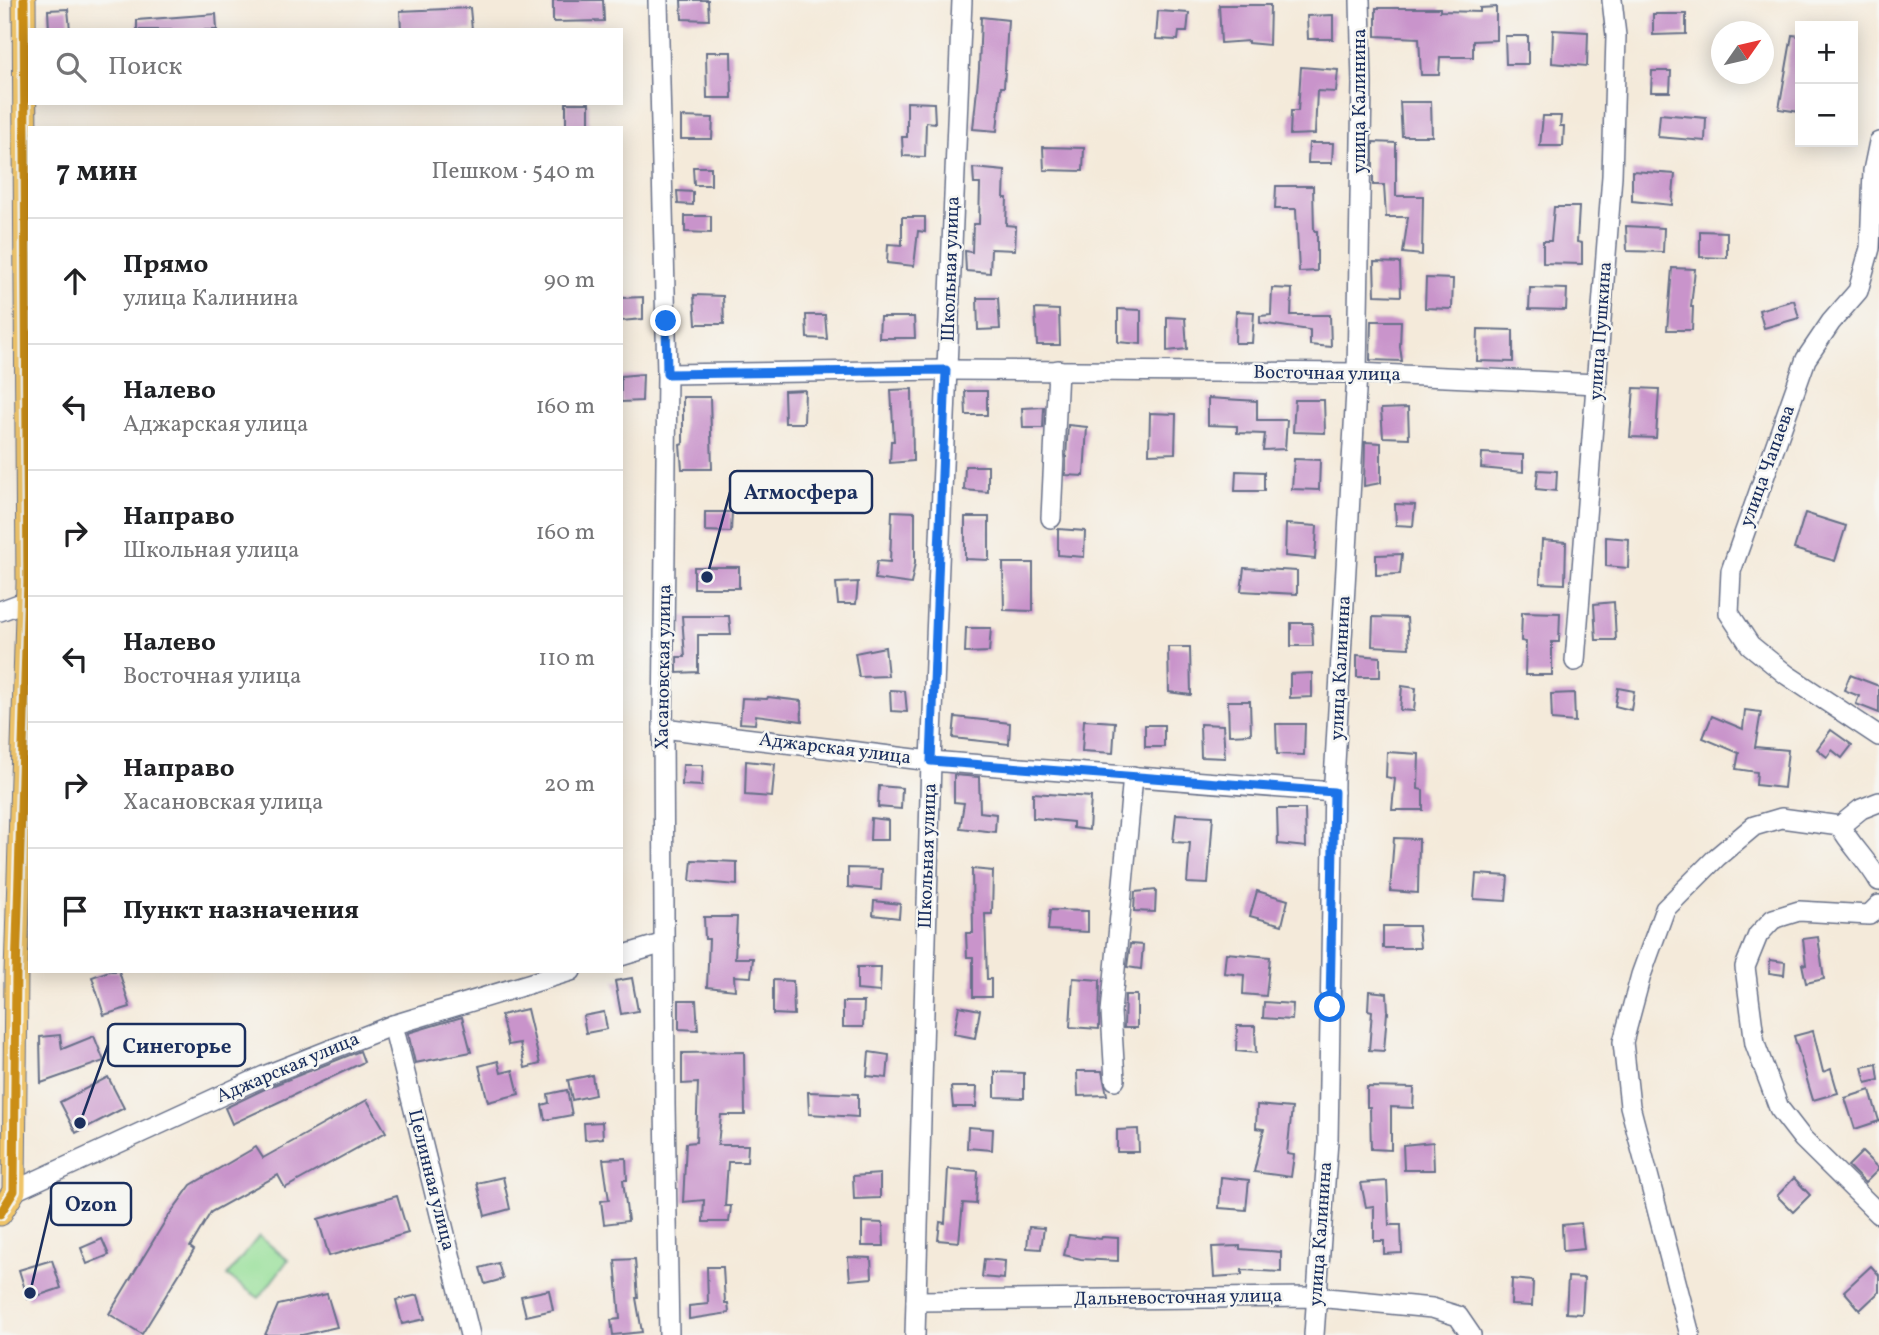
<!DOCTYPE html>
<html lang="ru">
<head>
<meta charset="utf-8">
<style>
  :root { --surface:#fff; --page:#f6f6f6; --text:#202124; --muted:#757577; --line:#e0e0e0 }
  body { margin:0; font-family:Vollkorn,serif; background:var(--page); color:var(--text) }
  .controls { position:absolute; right:21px; top:21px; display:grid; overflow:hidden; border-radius:0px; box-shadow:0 4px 18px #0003 }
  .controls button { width:63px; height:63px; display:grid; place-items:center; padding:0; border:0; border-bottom:2px solid var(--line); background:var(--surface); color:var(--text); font:35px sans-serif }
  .compass { position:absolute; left:1711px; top:21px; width:63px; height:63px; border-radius:50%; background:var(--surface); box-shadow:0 4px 18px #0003; rotate:56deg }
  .stop { position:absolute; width:21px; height:21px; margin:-16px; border:5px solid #1a73e8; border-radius:50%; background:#fff }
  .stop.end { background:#1a73e8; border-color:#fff; box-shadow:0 2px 7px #0008 }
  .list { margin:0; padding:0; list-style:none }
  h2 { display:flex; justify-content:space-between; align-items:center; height:91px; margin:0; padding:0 28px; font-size:30px }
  h2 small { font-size:23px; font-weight:400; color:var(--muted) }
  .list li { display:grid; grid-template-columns:46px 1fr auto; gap:21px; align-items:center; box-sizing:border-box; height:126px; padding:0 28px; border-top:2px solid var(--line) }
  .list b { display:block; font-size:26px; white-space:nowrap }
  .list p { margin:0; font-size:23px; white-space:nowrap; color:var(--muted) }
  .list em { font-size:23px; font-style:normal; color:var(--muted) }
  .icon { flex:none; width:38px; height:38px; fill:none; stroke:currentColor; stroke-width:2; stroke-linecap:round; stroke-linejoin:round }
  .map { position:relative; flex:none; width:1879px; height:1335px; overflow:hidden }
  .search { position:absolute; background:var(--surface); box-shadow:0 4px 18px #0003; left:28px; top:28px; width:595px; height:77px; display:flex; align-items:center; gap:18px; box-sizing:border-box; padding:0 24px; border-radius:0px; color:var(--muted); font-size:26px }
  .panel { position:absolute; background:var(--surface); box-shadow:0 4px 18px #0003; left:28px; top:126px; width:595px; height:847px; border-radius:0px }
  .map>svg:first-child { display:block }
  .green { fill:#97df99; stroke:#59877c; stroke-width:2 }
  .building { fill:#c994cb }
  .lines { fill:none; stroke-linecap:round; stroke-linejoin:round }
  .minor-casing { stroke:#677089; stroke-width:22 }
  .major-casing { stroke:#677089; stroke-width:25 }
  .minor { stroke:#fff; stroke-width:19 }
  .major { stroke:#efc469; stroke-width:23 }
  .bus-1-casing { stroke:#f6f6f2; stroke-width:14 }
  .bus-1 { stroke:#cb8e13; stroke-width:9 }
  .route { stroke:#1a73e8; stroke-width:9 }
  .labels { text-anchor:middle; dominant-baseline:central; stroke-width:5; stroke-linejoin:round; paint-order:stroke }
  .street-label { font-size:19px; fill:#1b2f5e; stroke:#f6f6f2 }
  .leader { fill:none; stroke:#1b2f5e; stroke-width:2.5 }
  .callout-dot { fill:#1b2f5e; stroke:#f6f6f2; stroke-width:2.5 }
  .callout { fill:#f6f6f2; stroke:#1b2f5e; stroke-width:2.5 }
  .callout-label { font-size:21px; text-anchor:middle; font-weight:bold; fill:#1b2f5e }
</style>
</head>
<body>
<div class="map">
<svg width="1879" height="1335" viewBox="0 0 1879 1335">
  <rect width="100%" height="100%" fill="#f6f6f2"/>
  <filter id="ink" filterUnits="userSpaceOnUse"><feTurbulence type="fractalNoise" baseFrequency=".0143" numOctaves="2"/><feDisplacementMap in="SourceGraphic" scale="14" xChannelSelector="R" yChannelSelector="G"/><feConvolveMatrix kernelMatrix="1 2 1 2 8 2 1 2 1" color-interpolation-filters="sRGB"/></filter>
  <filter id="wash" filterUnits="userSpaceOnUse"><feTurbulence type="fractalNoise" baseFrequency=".00686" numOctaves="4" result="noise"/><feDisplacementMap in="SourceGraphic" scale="28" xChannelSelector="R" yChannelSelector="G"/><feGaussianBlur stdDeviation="1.57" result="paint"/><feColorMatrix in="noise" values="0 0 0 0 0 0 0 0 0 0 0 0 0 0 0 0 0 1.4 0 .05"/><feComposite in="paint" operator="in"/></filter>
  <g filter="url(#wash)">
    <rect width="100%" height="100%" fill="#f4eada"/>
    <!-- green -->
    <path class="green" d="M259,1236L288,1260L259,1298L227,1276Z"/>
    <g id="blocks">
      <!-- building -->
      <g class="building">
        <path d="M553,0H603L604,21L553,22Z"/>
        <path d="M681,0H708L709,20L682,19Z"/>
        <path d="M1219,5H1270L1269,45L1248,43V41L1221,43Z"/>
        <path d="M1496,7V40L1473,41V57H1440L1439,75H1421L1419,38L1376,36V8H1440V11L1480,12V8Z"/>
        <path d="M470,8L472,30H401L400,11Z"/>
        <path d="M68,9L70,30H49L48,10Z"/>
        <path d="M1158,11L1189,13L1187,32H1179L1178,40L1156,39Z"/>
        <path d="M216,14L217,30H137V20Z"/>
        <path d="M1653,14H1686V34L1653,35Z"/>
        <path d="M1333,15V39H1308L1307,16Z"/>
        <path d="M981,17L1008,20L1004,87H1001L997,131L973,129L979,69Z"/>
        <path d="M1553,30L1588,32L1587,66L1552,63Z"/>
        <path d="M1792,35L1800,36V112L1779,109Z"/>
        <path d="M1505,36H1528V64H1506Z"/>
        <path d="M706,52H731L732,98H707Z"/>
        <path d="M1301,67L1338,70L1336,92L1317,91L1315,134L1290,135L1291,111H1298Z"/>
        <path d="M1652,71H1671L1670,92H1651Z"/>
        <path d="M907,102L934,103L935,123L926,122L925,157L903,156L902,137H907Z"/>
        <path d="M1400,102H1431L1432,136H1402Z"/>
        <rect x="566" y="103" width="23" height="25"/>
        <path d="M1660,114L1706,118L1705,141L1658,137Z"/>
        <path d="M1543,116H1561L1560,126H1564L1563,146H1540Z"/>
        <path d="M681,117L713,118L712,139H681Z"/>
        <path d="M1373,142L1396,143V196H1423L1422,255L1403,253L1408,217H1386L1384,185H1373Z"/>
        <path d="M1309,143H1333L1332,163H1308Z"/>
        <path d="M1043,147L1084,148L1083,171L1044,170Z"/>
        <path d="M693,167H711V185H694Z"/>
        <path d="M973,168L1005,171L1004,198H1007L1006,225L1016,226L1015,250L991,249L990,273L966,271L965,251L972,252L973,224H979L980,184H974Z"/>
        <path d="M1632,171L1675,174L1672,205L1632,201Z"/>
        <path d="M1276,186H1313L1314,231H1317V271L1299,272L1296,209H1275Z"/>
        <path d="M677,191L693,192V205L678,204Z"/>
        <path d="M1554,207H1579L1577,242L1582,243V264L1543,263V241H1551Z"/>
        <path d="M685,216H711V233L685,232Z"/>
        <path d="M902,217H925V232L918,231L914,266L887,263L888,244L902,245Z"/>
        <path d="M1626,226L1664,228L1663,252L1627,251Z"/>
        <path d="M1700,231L1727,232V258L1700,257Z"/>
        <path d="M1374,262L1400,263L1401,296L1375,295Z"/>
        <path d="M1672,268L1695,269L1691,307H1693L1692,330H1667Z"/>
        <path d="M1426,278L1453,279L1452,309L1425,308Z"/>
        <path d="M1272,288L1292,289L1291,315H1330L1331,347L1310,345V330L1260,323V316L1271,315Z"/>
        <path d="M1530,288L1567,289L1566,310L1529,309Z"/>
        <path d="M694,295L723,296L724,324H696Z"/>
        <path d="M643,297V319L621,321V298Z"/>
        <path d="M977,298H998L1000,329L978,330Z"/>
        <path d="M1794,300L1799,318L1764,328L1759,310Z"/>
        <path d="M1035,309L1059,310L1060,345H1037Z"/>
        <path d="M1118,309L1141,310V344L1118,342Z"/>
        <path d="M1236,311L1254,312L1252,343H1235Z"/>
        <path d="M806,315H825L827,339L807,338Z"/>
        <path d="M880,317H914L915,338H879Z"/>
        <path d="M1167,317L1185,318L1187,349L1167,351Z"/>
        <path d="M1371,321H1401L1400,347L1402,361L1370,360Z"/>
        <path d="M1478,329L1513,330V362L1477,361Z"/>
        <path d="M643,374L642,401L621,402V376Z"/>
        <path d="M1634,388L1659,389L1656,438L1630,437Z"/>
        <path d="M912,389L913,461L890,463L891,441H894L891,390Z"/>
        <path d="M805,390L804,423H785L784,391Z"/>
        <path d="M965,391H987V415H966Z"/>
        <path d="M683,397H710L712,469H682L680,445L683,444Z"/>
        <path d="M1208,398L1257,401V420H1287L1285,449L1263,450L1265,434L1237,433V426L1208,425Z"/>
        <path d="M1295,400H1324L1325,433L1293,432Z"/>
        <path d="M1044,407L1043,428H1023L1022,408Z"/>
        <path d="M1408,408L1409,438L1383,437L1381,409Z"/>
        <path d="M1150,413L1176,414L1175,453L1149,454Z"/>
        <path d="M1068,425L1087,427L1084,476L1065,475Z"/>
        <path d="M1365,442L1381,443V483L1364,486Z"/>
        <path d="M1482,453L1523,455V472L1481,468Z"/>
        <path d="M1294,459L1320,460L1319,490L1292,489Z"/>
        <path d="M965,466H988V492L964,490Z"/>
        <path d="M1538,470L1557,471L1556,491L1536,489Z"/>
        <path d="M1236,471L1264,472V491H1235Z"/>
        <path d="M1395,504L1415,505L1413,526L1396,525Z"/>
        <path d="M892,511L915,512V563L911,584L875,579L877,561L890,562Z"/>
        <path d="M705,512H732L731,532L705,531Z"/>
        <path d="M1805,513L1846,526L1835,561L1794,549Z"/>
        <path d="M965,517H989V560L965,559Z"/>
        <path d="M1286,524L1317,526L1315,559L1285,556Z"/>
        <path d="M1058,529L1085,531L1084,557L1058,555Z"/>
        <path d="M1606,537L1629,539L1628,568L1606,566Z"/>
        <path d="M1542,540L1566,542L1565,584L1540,583Z"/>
        <path d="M1402,554L1400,574L1376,575V555Z"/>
        <path d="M1003,563H1033V611L1004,610Z"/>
        <rect x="694" y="567" width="45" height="21"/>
        <path d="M1244,568L1297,571V594L1241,591Z"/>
        <path d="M858,582L856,604H838L836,583Z"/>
        <path d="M1614,602L1616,640H1596L1594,604Z"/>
        <path d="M1522,612L1560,613L1559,642H1552V675H1525L1526,642L1521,641Z"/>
        <path d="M682,616H729L731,635H698V672L677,673V657H685Z"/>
        <path d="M1373,617L1407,618L1409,648L1372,646Z"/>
        <path d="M1291,623H1312L1313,646H1291Z"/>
        <path d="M966,628H991L989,652L965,653Z"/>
        <path d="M885,647L888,676L859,677L855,653Z"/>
        <path d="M1168,647H1190L1191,695L1169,692Z"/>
        <path d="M1357,655L1380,657V677H1357Z"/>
        <path d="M1312,673V697L1290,698V674Z"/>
        <path d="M1850,675L1879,686V713L1856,704L1859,696L1844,690Z"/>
        <path d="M1402,686L1416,688L1414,711L1400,710Z"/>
        <path d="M1618,688L1634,691L1631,710L1615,706Z"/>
        <path d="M890,690L905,691L907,712L891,711Z"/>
        <path d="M1574,693L1575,722L1552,720L1551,694Z"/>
        <path d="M768,697L801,701L802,721L756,715L755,724L740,723L742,698L767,699Z"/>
        <path d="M1228,701H1250L1251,734L1229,735Z"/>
        <path d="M1745,710L1761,712L1755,747L1788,750L1784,788L1756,785L1757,772L1736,769L1739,753L1703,738L1712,716L1743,729Z"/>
        <path d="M955,717L1010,723L1009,744L953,738Z"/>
        <path d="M1084,720L1115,722L1113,753L1082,751Z"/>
        <path d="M1200,724L1223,725L1225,758L1201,757Z"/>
        <path d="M1276,724H1305L1304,755L1277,754Z"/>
        <rect x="1145" y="725" width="19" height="22"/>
        <path d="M1831,730L1852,745L1842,758L1832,750L1827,757L1817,749Z"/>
        <path d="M1387,752L1419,754L1418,789L1423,790V810H1392L1395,779L1386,777Z"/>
        <path d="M746,761L775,764L772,797L745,795Z"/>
        <path d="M683,765H703L702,786L682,785Z"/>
        <path d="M954,775L979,777L980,812L996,814L995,832L960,828L964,803L954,802Z"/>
        <path d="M879,786L902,788L901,809L878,807Z"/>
        <path d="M1033,793L1091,797L1089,830L1073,828V822L1033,818Z"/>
        <path d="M1277,809H1305L1306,847L1278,844Z"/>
        <path d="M1176,814L1213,816L1208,884L1187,883L1190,843L1173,842Z"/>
        <path d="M871,818L888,820V840H870Z"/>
        <path d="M1394,838L1419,839L1418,893L1390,891Z"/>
        <path d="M692,860L737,862V885L690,881Z"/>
        <path d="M848,868L882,869L881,890L848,887Z"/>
        <path d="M972,869L993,871L992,914H985L987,979H991V997H973V957H967L966,933H973Z"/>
        <path d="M1476,874L1508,876L1506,901L1474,899Z"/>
        <path d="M1156,890L1155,912L1134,911L1135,892Z"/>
        <path d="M1257,891L1288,900L1282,925L1250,916Z"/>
        <path d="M874,901L900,904L899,918L873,915Z"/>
        <path d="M1050,910L1088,911V932L1048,930Z"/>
        <path d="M704,917H737L735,958H753L751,977L734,976L735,990L707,987L709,939H705Z"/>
        <path d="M1383,926H1418L1420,948H1383Z"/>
        <path d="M1818,937L1824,979L1806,983L1802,964L1806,965L1803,939Z"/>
        <path d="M1130,944L1143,945L1141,969L1127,967Z"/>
        <path d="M1226,953L1270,957L1266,996L1243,994L1244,975L1224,973Z"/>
        <path d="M1770,960L1785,962L1784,975L1769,973Z"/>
        <path d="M857,967H881L880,992L857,990Z"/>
        <path d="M109,971H119L130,1007L104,1015L92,977Z"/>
        <path d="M632,978L638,1011L621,1014L615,981Z"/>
        <path d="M1073,978L1100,980L1099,1029L1070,1027Z"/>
        <path d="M773,980L793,981L794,1015L773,1014Z"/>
        <path d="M1369,991L1387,993L1388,1013L1387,1012L1384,1051L1369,1050L1372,1011L1368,1010Z"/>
        <path d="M1125,995H1137V1028H1124Z"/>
        <path d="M679,1000H696L698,1030L679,1029Z"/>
        <path d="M843,1002H864L863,1027H843Z"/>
        <path d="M1264,1002L1293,1004L1292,1020L1263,1018Z"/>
        <path d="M959,1006L980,1010L975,1038L954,1034Z"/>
        <path d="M527,1009L540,1064L525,1068L520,1043L508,1045L501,1015Z"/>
        <path d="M604,1012L607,1029L586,1033L583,1016Z"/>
        <path d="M462,1017L471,1052L415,1063L408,1033Z"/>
        <path d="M1237,1026H1255L1256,1053L1236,1051Z"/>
        <path d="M1813,1031L1823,1072L1831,1069L1838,1093L1813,1100L1794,1036Z"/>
        <path d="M60,1035L62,1049L94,1036L104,1061L41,1083L40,1037Z"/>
        <path d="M360,1051L364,1062L232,1124L225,1108L269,1087Z"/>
        <path d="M744,1052L745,1115H721L718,1145H748L747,1162H728L725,1206H731L729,1222H703L704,1200L683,1202L686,1143L696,1142L698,1083L682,1084V1053Z"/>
        <path d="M869,1052L889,1055L887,1078L867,1076Z"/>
        <path d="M498,1061L501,1073L513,1070L519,1094L488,1102L479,1066Z"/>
        <path d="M1877,1064L1879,1080L1866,1083L1862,1067Z"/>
        <path d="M1077,1071H1102L1107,1095L1078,1096Z"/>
        <path d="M995,1072L1024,1073V1098L995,1097Z"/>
        <path d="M592,1075L595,1095L572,1100L568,1080Z"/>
        <path d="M108,1077L124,1108L76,1133L60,1102Z"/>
        <path d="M951,1087H977L976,1107H953Z"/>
        <path d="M1367,1087L1414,1088L1413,1108L1391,1107V1150L1371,1149L1370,1107H1367Z"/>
        <path d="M567,1090L572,1115L545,1120L542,1105L549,1103L548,1094Z"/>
        <path d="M1870,1090L1879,1121L1855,1129L1845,1098Z"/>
        <path d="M808,1092L858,1094V1117L809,1114Z"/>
        <path d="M367,1100L386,1132L285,1188L278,1175L211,1212L190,1247L194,1250L142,1334L109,1314L167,1218L191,1185L256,1147L263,1158Z"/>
        <path d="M1257,1105L1292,1108L1287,1154L1294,1155L1291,1177L1254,1172L1264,1129L1256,1128Z"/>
        <path d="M602,1122L603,1138L585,1140L584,1123Z"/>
        <path d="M968,1127L993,1129L992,1150L967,1148Z"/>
        <path d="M1138,1129L1139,1152H1117V1130Z"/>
        <path d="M1433,1142L1434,1170H1404L1403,1145Z"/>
        <path d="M1862,1152L1879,1169L1865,1183L1848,1166Z"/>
        <path d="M626,1158L627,1180H623L628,1221L604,1224L601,1201L609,1200L603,1159Z"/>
        <path d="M948,1169L978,1171L976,1204L963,1203L959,1242L938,1240L940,1222L945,1223Z"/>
        <path d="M880,1174V1198L854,1199L853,1176Z"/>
        <path d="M503,1177L510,1209L485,1216L477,1183Z"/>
        <path d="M1221,1177L1249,1180L1246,1210L1219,1208Z"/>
        <path d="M1794,1178L1810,1195L1793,1212L1777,1196Z"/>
        <path d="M1387,1181L1389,1225H1401L1402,1253L1384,1254V1241H1374V1206L1366,1207L1361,1183Z"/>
        <path d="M397,1196L408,1233L329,1256L318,1219Z"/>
        <path d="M862,1222L883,1223L884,1246H862Z"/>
        <path d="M1581,1223L1584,1249L1563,1251L1562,1225Z"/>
        <path d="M1029,1227L1044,1228L1041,1249L1027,1248Z"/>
        <path d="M1069,1235L1101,1239L1102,1237L1118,1238V1261L1081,1259L1064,1255Z"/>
        <path d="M102,1239L109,1255L87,1264L81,1248Z"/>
        <path d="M1240,1246V1249L1281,1252V1272L1242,1270V1275L1214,1277L1212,1247Z"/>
        <path d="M848,1257L871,1258L872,1278L850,1280Z"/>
        <path d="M635,1259L638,1298H636L642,1332L613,1335L611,1320L620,1319L615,1260Z"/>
        <path d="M984,1259L1005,1261L1004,1279L982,1277Z"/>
        <path d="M52,1260L61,1288L28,1299L19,1270Z"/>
        <path d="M498,1263L503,1279L485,1284L480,1268Z"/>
        <path d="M1871,1266L1879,1275V1292L1860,1310L1844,1291Z"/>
        <path d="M707,1267H723L725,1303H728L729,1313L689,1319V1306L708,1304Z"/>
        <path d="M1568,1277L1584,1278L1582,1314L1566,1313Z"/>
        <path d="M1512,1279L1533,1281L1532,1306L1511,1305Z"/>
        <path d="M549,1290L553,1310L526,1316L521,1296Z"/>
        <path d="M327,1294L337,1327L302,1335H265L278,1305Z"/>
        <path d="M418,1295L425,1319L402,1324L396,1300Z"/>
      </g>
    </g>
  </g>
  <g filter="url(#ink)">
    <use href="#blocks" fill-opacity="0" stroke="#677089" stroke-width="2"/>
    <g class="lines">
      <defs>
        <g id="minor">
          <path d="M658,0L667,374L663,728L665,1105L669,1335"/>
          <path d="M1879,142L1873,171L1870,248L1858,291L1831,322L1806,359L1731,571L1729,613L1750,645L1787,675L1879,736"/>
          <path d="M667,374L946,370L1357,373L1597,384"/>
          <path d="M1051,518L1058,370"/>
          <path d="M0,611L27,601"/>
          <path d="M1575,661L1612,176L1616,36L1612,0"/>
          <path d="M663,728L931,761L1334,792"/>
          <path d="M1840,826C1851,846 1868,861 1879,881"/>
          <path d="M1879,905L1869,915L1799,911L1773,919L1758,935L1745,967L1755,1044L1779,1108L1803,1139L1879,1214"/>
          <path d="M621,956L664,943"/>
          <path d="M393,1025L470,1335"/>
          <path d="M1115,1080L1111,1012L1133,776"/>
          <path d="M14,1191L264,1076L393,1025L571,971"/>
          <path d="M916,1301L1317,1297L1432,1308L1458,1316L1471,1335"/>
          <path d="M915,1335L931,761L962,0"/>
          <path d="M1314,1335L1328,1141L1334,781L1357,373L1362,84L1360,0"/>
          <path d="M1690,1335L1630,1106L1623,1042L1641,975L1665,909L1717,857L1754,826L1781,818L1840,826L1861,809L1879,802"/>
        </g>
        <path id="major" d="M0,1214L14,1191L16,973L28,583L24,0"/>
      </defs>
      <!-- minor casing -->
      <use href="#minor" class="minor-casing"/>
      <!-- major casing -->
      <use href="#major" class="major-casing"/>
      <!-- minor -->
      <use href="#minor" class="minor"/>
      <!-- major -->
      <use href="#major" class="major"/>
      <defs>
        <path id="bus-1" d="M0,1214L14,1191L16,973L28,583L24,0"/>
      </defs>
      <!-- bus-1 casing -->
      <use href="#bus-1" class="bus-1-casing"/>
      <!-- bus-1 -->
      <use href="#bus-1" class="bus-1"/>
    </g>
  </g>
  <g class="lines" filter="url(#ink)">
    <!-- route -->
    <path class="route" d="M666,321L667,374L946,370L931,761L1334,792L1330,1007"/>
  </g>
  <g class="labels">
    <!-- street labels -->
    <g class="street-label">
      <text transform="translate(1360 101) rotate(-90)">улица Калинина</text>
      <text transform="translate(951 269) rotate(-88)">Школьная улица</text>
      <text transform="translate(1601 331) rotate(-86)">улица Пушкина</text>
      <text transform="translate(1327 374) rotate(1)">Восточная улица</text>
      <text transform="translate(1768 466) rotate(-70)">улица Чапаева</text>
      <text transform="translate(664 667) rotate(-89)">Хасановская улица</text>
      <text transform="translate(1341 668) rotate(-87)">улица Калинина</text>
      <text transform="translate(835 749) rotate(7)">Аджарская улица</text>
      <text transform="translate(928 856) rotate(-88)">Школьная улица</text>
      <text transform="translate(288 1068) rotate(-23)">Аджарская улица</text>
      <text transform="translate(431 1180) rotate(76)">Целинная улица</text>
      <text transform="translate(1321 1234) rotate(-86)">улица Калинина</text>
      <text transform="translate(1178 1298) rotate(-1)">Дальневосточная улица</text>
    </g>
  </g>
  <!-- callouts -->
  <path class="leader" d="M707 577L730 492M80 1123L108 1045M30 1293L51 1204"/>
  <g class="callout-dot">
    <circle cx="707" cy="577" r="7"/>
    <circle cx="80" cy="1123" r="7"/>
    <circle cx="30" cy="1293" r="7"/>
  </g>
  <g class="callout">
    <rect x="730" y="471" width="142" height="42" rx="7"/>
    <rect x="108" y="1024" width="137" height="42" rx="7"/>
    <rect x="51" y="1183" width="80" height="42" rx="7"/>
  </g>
  <g class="callout-label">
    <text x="801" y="499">Атмосфера</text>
    <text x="177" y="1053">Синегорье</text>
    <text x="91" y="1211">Ozon</text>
  </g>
</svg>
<div class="controls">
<button>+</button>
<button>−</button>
</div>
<svg class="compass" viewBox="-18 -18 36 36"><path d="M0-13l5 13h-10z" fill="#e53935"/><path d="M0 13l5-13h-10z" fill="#757577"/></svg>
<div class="stop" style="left:1330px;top:1007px"></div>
<div class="stop end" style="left:666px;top:321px"></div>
<div class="search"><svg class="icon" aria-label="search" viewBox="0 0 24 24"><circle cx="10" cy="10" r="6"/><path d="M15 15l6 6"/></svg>Поиск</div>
<section class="panel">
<h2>7 мин<small>Пешком · 540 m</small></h2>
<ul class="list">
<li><svg class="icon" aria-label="ahead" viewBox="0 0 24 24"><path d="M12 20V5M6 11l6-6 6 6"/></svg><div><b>Прямо</b><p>улица Калинина</p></div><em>90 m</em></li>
<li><svg class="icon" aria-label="left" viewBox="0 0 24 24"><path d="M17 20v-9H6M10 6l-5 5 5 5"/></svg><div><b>Налево</b><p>Аджарская улица</p></div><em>160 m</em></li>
<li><svg class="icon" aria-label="right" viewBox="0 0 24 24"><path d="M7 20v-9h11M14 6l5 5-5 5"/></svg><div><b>Направо</b><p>Школьная улица</p></div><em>160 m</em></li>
<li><svg class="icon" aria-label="left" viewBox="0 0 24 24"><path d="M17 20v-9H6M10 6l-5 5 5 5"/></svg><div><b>Налево</b><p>Восточная улица</p></div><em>110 m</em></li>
<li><svg class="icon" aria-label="right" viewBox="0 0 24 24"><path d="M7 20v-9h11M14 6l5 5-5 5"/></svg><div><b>Направо</b><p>Хасановская улица</p></div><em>20 m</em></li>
<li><svg class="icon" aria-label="arrive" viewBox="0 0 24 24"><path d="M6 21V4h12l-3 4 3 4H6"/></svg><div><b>Пункт назначения</b></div></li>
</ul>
</section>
</div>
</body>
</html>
